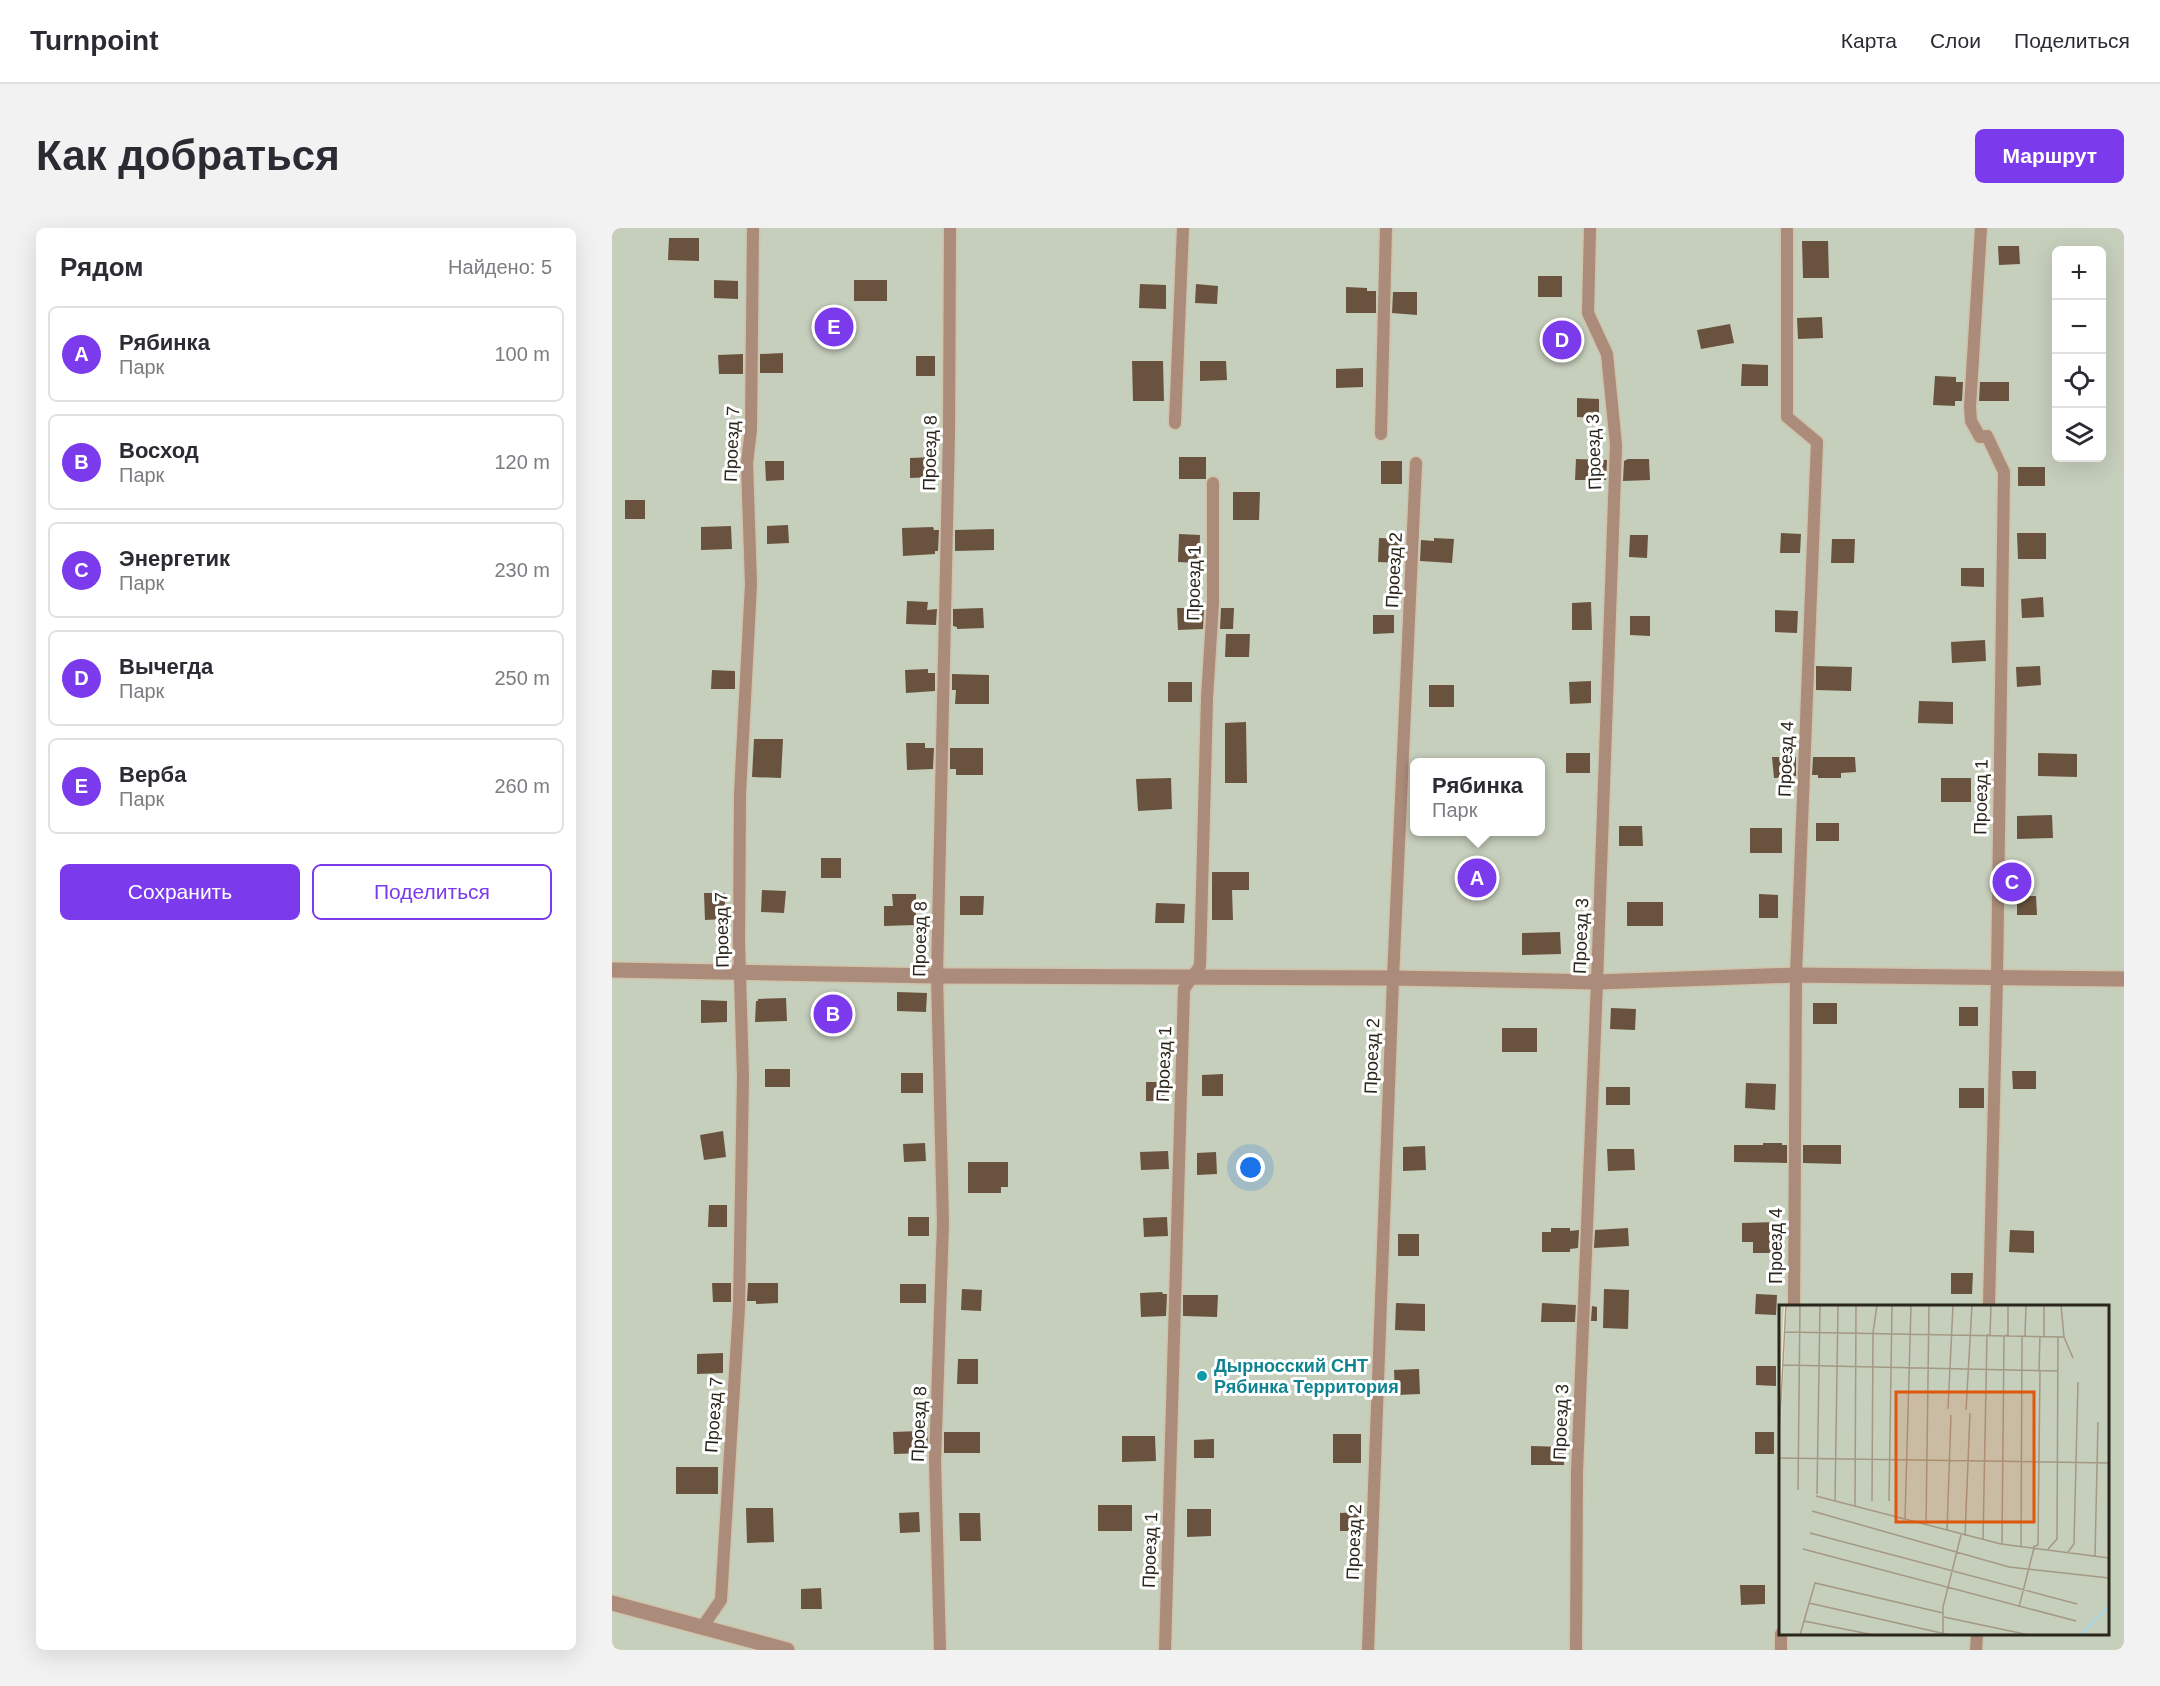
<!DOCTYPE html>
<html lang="ru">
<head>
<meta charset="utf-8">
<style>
  :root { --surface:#fff; --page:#f2f2f3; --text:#2b2b33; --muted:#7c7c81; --line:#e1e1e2; --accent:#7c3aed }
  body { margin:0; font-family:Helvetica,sans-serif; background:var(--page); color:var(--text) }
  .controls { position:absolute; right:18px; top:18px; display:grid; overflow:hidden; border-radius:9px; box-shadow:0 6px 24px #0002 }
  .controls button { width:54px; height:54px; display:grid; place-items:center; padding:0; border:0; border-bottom:2px solid var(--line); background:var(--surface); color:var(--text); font:30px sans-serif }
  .you { position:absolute; left:639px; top:940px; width:21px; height:21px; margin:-15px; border:4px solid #fff; border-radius:50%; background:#1a73e8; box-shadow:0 0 0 9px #1a73e833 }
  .badge { display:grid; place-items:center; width:39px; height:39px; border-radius:50%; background:var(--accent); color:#fff; font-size:20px; font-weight:700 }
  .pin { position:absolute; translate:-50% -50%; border:3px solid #fff; box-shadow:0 2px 6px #0006 }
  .popup { position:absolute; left:798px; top:530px; width:135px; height:78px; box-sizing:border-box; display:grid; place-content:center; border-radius:9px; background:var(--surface); filter:drop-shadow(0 2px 4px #0005); font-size:20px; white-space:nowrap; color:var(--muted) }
  .popup b { font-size:22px; color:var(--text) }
  .popup::after { content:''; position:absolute; left:50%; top:100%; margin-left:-12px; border:12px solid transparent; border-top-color:var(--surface) }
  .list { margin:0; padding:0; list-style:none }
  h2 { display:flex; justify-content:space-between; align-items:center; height:78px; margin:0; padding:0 24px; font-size:26px }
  h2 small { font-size:20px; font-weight:400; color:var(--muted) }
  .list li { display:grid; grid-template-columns:39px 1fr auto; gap:18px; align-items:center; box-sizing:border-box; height:96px; margin:0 12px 12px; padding:0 12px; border:2px solid var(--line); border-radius:9px }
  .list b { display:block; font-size:22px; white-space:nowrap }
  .list p { margin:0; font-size:20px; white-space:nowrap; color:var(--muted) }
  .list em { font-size:20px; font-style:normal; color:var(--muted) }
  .actions { display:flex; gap:12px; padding:18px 24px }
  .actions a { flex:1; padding:14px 0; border:2px solid var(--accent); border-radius:9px; text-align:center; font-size:21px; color:var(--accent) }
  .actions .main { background:var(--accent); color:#fff }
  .icon { flex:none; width:33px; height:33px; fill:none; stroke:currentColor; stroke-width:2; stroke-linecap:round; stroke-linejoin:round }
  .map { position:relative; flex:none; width:1512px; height:1422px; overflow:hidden; border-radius:9px }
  header { display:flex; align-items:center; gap:36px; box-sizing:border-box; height:84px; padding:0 30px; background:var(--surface); border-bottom:2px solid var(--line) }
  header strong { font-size:28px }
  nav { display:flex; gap:33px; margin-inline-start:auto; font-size:21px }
  .intro { display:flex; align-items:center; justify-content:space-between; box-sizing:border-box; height:144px; padding:0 36px }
  h1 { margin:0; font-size:42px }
  .button { padding:15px 27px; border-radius:9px; background:var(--accent); color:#fff; font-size:21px; font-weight:700 }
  main { display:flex; gap:36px; padding:0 36px }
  aside { flex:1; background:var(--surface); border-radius:9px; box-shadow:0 6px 24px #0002 }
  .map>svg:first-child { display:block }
  .green { fill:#c6cebc; fill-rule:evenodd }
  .building { fill:#69533e }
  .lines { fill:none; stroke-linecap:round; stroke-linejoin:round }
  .service-casing { stroke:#d0c3a9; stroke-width:15 }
  .minor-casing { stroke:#d0c3a9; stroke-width:18 }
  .service { stroke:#ab8b7a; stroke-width:12 }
  .minor { stroke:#ab8b7a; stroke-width:15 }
  .culture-dot { fill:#0f9aa8; stroke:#fff; stroke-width:2 }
  .labels { text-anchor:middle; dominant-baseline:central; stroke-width:6; stroke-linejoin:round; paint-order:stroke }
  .street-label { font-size:18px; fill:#2b261b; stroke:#fff }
  .culture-label { font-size:18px; font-weight:bold; fill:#0d838f; stroke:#fff; text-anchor:start }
  .inset-river { fill:none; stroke:#abd3db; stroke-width:3 }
  .inset-road { fill:none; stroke:#a49983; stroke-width:1.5 }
  .view { fill:#df560d; fill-opacity:0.15; stroke:#df560d; stroke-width:3 }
  .inset-edge { fill:none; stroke:#2b261b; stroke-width:3 }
</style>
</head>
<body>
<header>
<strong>Turnpoint</strong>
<nav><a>Карта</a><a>Слои</a><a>Поделиться</a></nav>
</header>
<div class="intro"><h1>Как добраться</h1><a class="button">Маршрут</a></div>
<main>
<aside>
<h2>Рядом<small>Найдено: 5</small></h2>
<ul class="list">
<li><span class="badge">A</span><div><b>Рябинка</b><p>Парк</p></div><em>100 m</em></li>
<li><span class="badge">B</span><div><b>Восход</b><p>Парк</p></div><em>120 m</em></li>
<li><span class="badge">C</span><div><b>Энергетик</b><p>Парк</p></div><em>230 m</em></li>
<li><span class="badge">D</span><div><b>Вычегда</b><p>Парк</p></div><em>250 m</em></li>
<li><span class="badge">E</span><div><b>Верба</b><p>Парк</p></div><em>260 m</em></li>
</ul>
<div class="actions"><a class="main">Сохранить</a><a>Поделиться</a></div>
</aside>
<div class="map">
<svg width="1512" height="1422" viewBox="0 0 1512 1422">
  <rect width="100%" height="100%" fill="#f4e6c8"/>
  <!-- green -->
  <path class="green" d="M0,0H1512V1422H0ZM1444,22H1490V230H1444ZM802,534H928V604H802ZM1168,1078H1496V1406H1168Z"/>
  <!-- building -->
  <g class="building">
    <path d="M57,10H87V33L56,32Z"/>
    <path d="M1190,13H1216L1217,50H1191Z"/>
    <path d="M1386,18H1407L1408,36L1387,37Z"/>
    <rect x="926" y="48" width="24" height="21"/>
    <path d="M102,52L126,53V71L102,70Z"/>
    <rect x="242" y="52" width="33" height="21"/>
    <path d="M528,56L554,57V81L527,80Z"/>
    <path d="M584,56L606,58L605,76L583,75Z"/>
    <path d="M734,59L755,60V63H764V85H734Z"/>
    <path d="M781,64H805V87L780,85Z"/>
    <path d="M1210,89L1211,110L1186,111L1185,90Z"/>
    <path d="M1118,96L1122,115L1089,121L1085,102Z"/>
    <path d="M171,125V145H148V126Z"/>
    <path d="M131,126V146H107L106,127Z"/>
    <rect x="304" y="128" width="19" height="20"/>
    <path d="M520,133H551L552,173H521Z"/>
    <path d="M588,133H614L615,152L588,153Z"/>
    <path d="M1130,136L1156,137V158H1129Z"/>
    <path d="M751,140V159L724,160V141Z"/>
    <path d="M1323,148L1344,149V154H1351L1350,173H1343V178L1321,177Z"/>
    <path d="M1368,154H1397V173H1367Z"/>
    <path d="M965,170L987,171V190L965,189Z"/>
    <path d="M321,229L322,249L298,250V230Z"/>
    <rect x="567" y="229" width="27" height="22"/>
    <path d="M964,231L995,232L994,252H963Z"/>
    <path d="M1016,231H1037L1038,252L1011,253L1012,233Z"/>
    <path d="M153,233H172V252L154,253Z"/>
    <rect x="769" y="233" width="21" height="23"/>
    <rect x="1406" y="239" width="27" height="19"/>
    <path d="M621,264H648L647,292H621Z"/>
    <rect x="13" y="272" width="20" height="19"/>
    <path d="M176,297L177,315L155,316V298Z"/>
    <path d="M119,298L120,321L89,322V299Z"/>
    <path d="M321,299L322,302H327L326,323H323V326L291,328L290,300Z"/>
    <path d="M382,301V322L343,323V302Z"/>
    <path d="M1169,305L1189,306L1188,325H1168Z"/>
    <path d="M1405,305H1434V331H1406Z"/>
    <path d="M567,306L588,307L587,335L566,334Z"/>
    <path d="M1018,307H1036L1035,330L1017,329Z"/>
    <path d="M767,310L792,311L790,335L766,334Z"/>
    <path d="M822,310L842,311L840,335L808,333L809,312L822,313Z"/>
    <path d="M1220,311H1243L1242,335H1219Z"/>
    <path d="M1349,340H1372V359L1349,358Z"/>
    <path d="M1431,369L1432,389L1410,390L1409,371Z"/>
    <path d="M295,373L316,374L315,382L325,381L324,397L294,396Z"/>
    <path d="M979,374L980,402H960V375Z"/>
    <path d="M371,380L372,400L345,401V399L341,398V381Z"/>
    <path d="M565,380H592L591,401L566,402Z"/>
    <path d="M609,380H622L621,401H608Z"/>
    <path d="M1163,382L1186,383L1185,405L1163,404Z"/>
    <path d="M761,387H782V405L761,406Z"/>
    <path d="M1018,388H1038V408L1018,407Z"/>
    <path d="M614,406H638L637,429H613Z"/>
    <path d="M1373,412L1374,433L1340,435L1339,414Z"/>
    <path d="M1204,438L1240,439L1239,463L1204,462Z"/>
    <path d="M1428,438L1429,457L1405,459L1404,439Z"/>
    <path d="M316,441V445H323V463L294,465L293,442Z"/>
    <path d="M100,442L123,443V461H99Z"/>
    <path d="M340,446L377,447V476H343L344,462H340Z"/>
    <path d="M979,453V475L958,476L957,454Z"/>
    <rect x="556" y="454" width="24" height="20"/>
    <rect x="817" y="457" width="25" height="22"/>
    <path d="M1307,473L1341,474V496L1306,495Z"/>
    <path d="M634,494L635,555H613V495Z"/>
    <path d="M142,511H171L169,550L140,549Z"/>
    <path d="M294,515H313V520H322L321,541L295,542Z"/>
    <path d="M338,520H371V547H344V541H338Z"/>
    <rect x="954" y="525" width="24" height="20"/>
    <path d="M1426,525L1465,526V549L1426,548Z"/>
    <path d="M1160,529H1184V548L1162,550Z"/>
    <path d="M1201,529H1243L1244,544L1229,545V550H1206V547H1200Z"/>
    <path d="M559,550L560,581L526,583L524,551Z"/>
    <rect x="1329" y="550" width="30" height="24"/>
    <path d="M1440,587L1441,610L1405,611V588Z"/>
    <rect x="1204" y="595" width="23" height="18"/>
    <path d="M1007,598H1030L1031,618H1007Z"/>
    <rect x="1138" y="600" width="32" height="25"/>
    <rect x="209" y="630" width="20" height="20"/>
    <path d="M600,644H637V662H620L621,692H600Z"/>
    <path d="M150,662L174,663L172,685L149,684Z"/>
    <path d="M92,665H113V691L93,692Z"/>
    <path d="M280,666H304V697L272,698V678H281Z"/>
    <path d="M1147,666L1166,667V690H1147Z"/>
    <path d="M348,668H372L371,687H348Z"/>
    <path d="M1405,668H1424L1425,687H1405Z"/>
    <rect x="1015" y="674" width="36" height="24"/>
    <path d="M544,675L573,676L572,695H543Z"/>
    <path d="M948,704L949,726L910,727V705Z"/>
    <path d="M285,764L315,765L314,784L285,783Z"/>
    <path d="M174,770L175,793L143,794L144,773H146V771Z"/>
    <path d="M89,772L115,773V794L89,795Z"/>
    <rect x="1201" y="775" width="24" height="21"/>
    <rect x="1347" y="779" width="19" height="19"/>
    <path d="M999,780L1024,781L1023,802L998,801Z"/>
    <rect x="890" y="800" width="35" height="24"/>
    <rect x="153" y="841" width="25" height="18"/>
    <path d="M1400,843H1424V861H1401Z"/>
    <rect x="289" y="845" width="22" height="20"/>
    <path d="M611,846V868H590V847Z"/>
    <rect x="534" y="854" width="19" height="19"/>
    <path d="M1134,855L1164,856L1163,882L1133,880Z"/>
    <rect x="994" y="859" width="24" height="18"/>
    <rect x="1347" y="860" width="25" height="20"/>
    <path d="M111,903L114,929L92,932L88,907Z"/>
    <path d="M313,915L314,933L292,934L291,916Z"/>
    <path d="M1151,915H1170V917H1175V935L1122,934V917H1151Z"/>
    <path d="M1191,917H1229V936L1191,935Z"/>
    <path d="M813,918L814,942L791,943V919Z"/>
    <path d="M995,921H1022L1023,942L996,943Z"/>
    <path d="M556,923L557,941L529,942L528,924Z"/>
    <path d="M604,924L605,946L585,947V925Z"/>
    <path d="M356,934H396V959H389V965H356Z"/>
    <path d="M97,977H115V999H96Z"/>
    <rect x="296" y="989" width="21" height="19"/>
    <path d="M555,989L556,1008L532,1009L531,990Z"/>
    <path d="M1165,994L1166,1025H1141V1014H1130V995Z"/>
    <path d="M939,1000H958V1003L967,1002L966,1020L958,1021V1024H930V1004H939Z"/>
    <path d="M1016,1000L1017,1018L982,1020L983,1002Z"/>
    <path d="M1398,1002L1422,1003V1025L1397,1024Z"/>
    <rect x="786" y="1006" width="21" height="22"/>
    <path d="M1339,1045H1361L1360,1066H1339Z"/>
    <path d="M100,1055H119V1074H101Z"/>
    <path d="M136,1055H166V1075L144,1076V1073H135Z"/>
    <rect x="288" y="1056" width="26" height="19"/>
    <path d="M350,1061L370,1062L369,1083L349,1082Z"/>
    <path d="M992,1061L1017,1062L1016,1101L991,1100Z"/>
    <path d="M550,1064L551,1066H555L554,1088L529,1089L528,1065Z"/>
    <path d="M1144,1066L1165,1067L1164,1087L1143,1086Z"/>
    <path d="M571,1067H606L605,1089L571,1088Z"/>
    <path d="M784,1075L813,1076V1103L783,1102Z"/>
    <path d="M930,1075L964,1077L963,1094H929Z"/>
    <path d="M980,1078L985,1079V1093H979Z"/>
    <path d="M111,1125V1145L85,1146V1126Z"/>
    <path d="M346,1131H366V1156H345Z"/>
    <path d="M1144,1138H1164V1158L1144,1157Z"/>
    <path d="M807,1141L808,1166L783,1167L782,1142Z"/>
    <path d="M308,1203L316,1204L315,1225L282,1226L281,1204Z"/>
    <rect x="332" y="1204" width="36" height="21"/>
    <rect x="1143" y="1204" width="19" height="22"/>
    <rect x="721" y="1206" width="28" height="29"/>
    <path d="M510,1208H543L544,1233L510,1234Z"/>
    <path d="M602,1211V1230H582V1212Z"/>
    <path d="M919,1218L952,1219V1237H919Z"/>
    <rect x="64" y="1239" width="42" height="27"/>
    <rect x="486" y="1277" width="34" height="26"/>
    <path d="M134,1280H161L162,1314L135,1315Z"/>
    <path d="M575,1281H599V1308L575,1309Z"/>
    <path d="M307,1284L308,1304L288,1305L287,1285Z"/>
    <path d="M747,1284V1303H728V1285Z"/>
    <path d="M347,1285H368L369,1313H348Z"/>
    <path d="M1128,1357H1153V1376L1129,1377Z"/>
    <path d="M209,1360L210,1381H189V1361Z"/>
  </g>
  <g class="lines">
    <defs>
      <g id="service">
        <path d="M1175,0V189L1205,214L1184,747L1182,1078"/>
        <path d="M1369,0L1358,179L1359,193L1368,209L1375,208L1392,244L1385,749L1377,1078"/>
        <path d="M563,195L571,0"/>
        <path d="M769,206L774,0"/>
        <path d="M91,1398L109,1372L127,1079L131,849L127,714L128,566L139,356L135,235L139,201L141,0"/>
        <path d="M1169,1406V1422"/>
        <path d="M328,1422L323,1233L331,995L325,748L337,205L338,0"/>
        <path d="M553,1422L572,761L588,738L595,470L601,374V255"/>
        <path d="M756,1422L781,750L804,235"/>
        <path d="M964,1422L965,1244L985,754L1004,217L995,126L976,85L978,0"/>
        <path d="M1364,1422L1365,1406"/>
      </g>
      <g id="minor">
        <path d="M0,742L325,748L781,750L985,754L1184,747L1512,751"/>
        <path d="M0,1375L175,1422"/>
      </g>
    </defs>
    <!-- service casing -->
    <use href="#service" class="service-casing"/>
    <!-- minor casing -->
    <use href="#minor" class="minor-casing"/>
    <!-- service -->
    <use href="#service" class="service"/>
    <!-- minor -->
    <use href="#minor" class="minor"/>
  </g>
  <!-- markers -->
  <circle class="culture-dot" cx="590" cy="1148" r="6"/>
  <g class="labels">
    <!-- street labels -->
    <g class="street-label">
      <text transform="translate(120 216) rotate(-88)">Проезд 7</text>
      <text transform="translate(982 224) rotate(-92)">Проезд 3</text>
      <text transform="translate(318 225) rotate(-89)">Проезд 8</text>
      <text transform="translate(782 342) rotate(-87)">Проезд 2</text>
      <text transform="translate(582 355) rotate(-89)">Проезд 1</text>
      <text transform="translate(1174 531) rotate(-88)">Проезд 4</text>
      <text transform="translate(1369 569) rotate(-89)">Проезд 1</text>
      <text transform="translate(110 702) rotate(-91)">Проезд 7</text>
      <text transform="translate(969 708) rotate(-88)">Проезд 3</text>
      <text transform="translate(308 711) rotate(-89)">Проезд 8</text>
      <text transform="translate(760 828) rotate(-88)">Проезд 2</text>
      <text transform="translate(552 836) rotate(-88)">Проезд 1</text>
      <text transform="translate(1164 1018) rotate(-90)">Проезд 4</text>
      <text transform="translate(102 1187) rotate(-86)">Проезд 7</text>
      <text transform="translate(949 1194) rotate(-88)">Проезд 3</text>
      <text transform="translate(307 1196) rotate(-88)">Проезд 8</text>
      <text transform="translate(742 1314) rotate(-88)">Проезд 2</text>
      <text transform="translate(538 1322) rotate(-88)">Проезд 1</text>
    </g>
    <!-- culture labels -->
    <g class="culture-label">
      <text x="602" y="1138">Дырносский СНТ<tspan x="602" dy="21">Рябинка Территория</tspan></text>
    </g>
  </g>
  <!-- overview -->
  <g transform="translate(1167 1077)">
    <rect width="330" height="330" fill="#f4e6c8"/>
    <path d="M0,0H5L0,96ZM8,0H330V330H0V156Z" fill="#c6cebc"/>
    <path class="inset-river" d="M301,330L330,301"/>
    <path class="inset-road" d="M282,0L285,32M6,27L285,32M246,31L247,0M265,32V0M285,32L294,53M4,60L278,66M260,65L261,31M169,104L174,0M187,105L193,0M0,132L7,0M0,153L330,158M19,185L21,0M38,189L41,0M37,191L222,239L330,253M56,196L59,0M93,196L94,28L98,0M110,196L113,0M76,201L77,0M33,206L230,262L330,273M126,214L132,0M147,221L150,0M168,226L172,110M31,228L298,299M186,231L191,108M204,235L208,30H211L212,0M223,239L225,31L229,30V0M242,242L243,31M254,242L259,240L261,65M24,244L297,316M269,244L278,234L279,32M289,247L295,239L299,77M316,251L319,117M30,298L171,330M240,302L255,243M165,312L250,330M25,316L95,330M164,329V302L182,230M21,330L36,278L164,308"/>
    <path class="view" d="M117,87H255V217H117Z"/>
    <rect width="330" height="330" class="inset-edge"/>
  </g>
</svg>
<div class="controls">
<button>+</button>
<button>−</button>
<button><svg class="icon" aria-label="locate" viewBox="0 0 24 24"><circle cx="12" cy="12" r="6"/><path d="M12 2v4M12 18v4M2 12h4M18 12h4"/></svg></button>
<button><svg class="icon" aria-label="layers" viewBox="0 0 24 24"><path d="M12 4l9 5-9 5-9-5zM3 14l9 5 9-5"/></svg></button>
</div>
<div class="you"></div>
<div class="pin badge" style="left:865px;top:650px">A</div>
<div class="popup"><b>Рябинка</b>Парк</div>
<div class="pin badge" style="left:221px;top:786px">B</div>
<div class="pin badge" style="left:1400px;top:654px">C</div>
<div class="pin badge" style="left:950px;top:112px">D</div>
<div class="pin badge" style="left:222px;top:99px">E</div>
</div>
</main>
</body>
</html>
